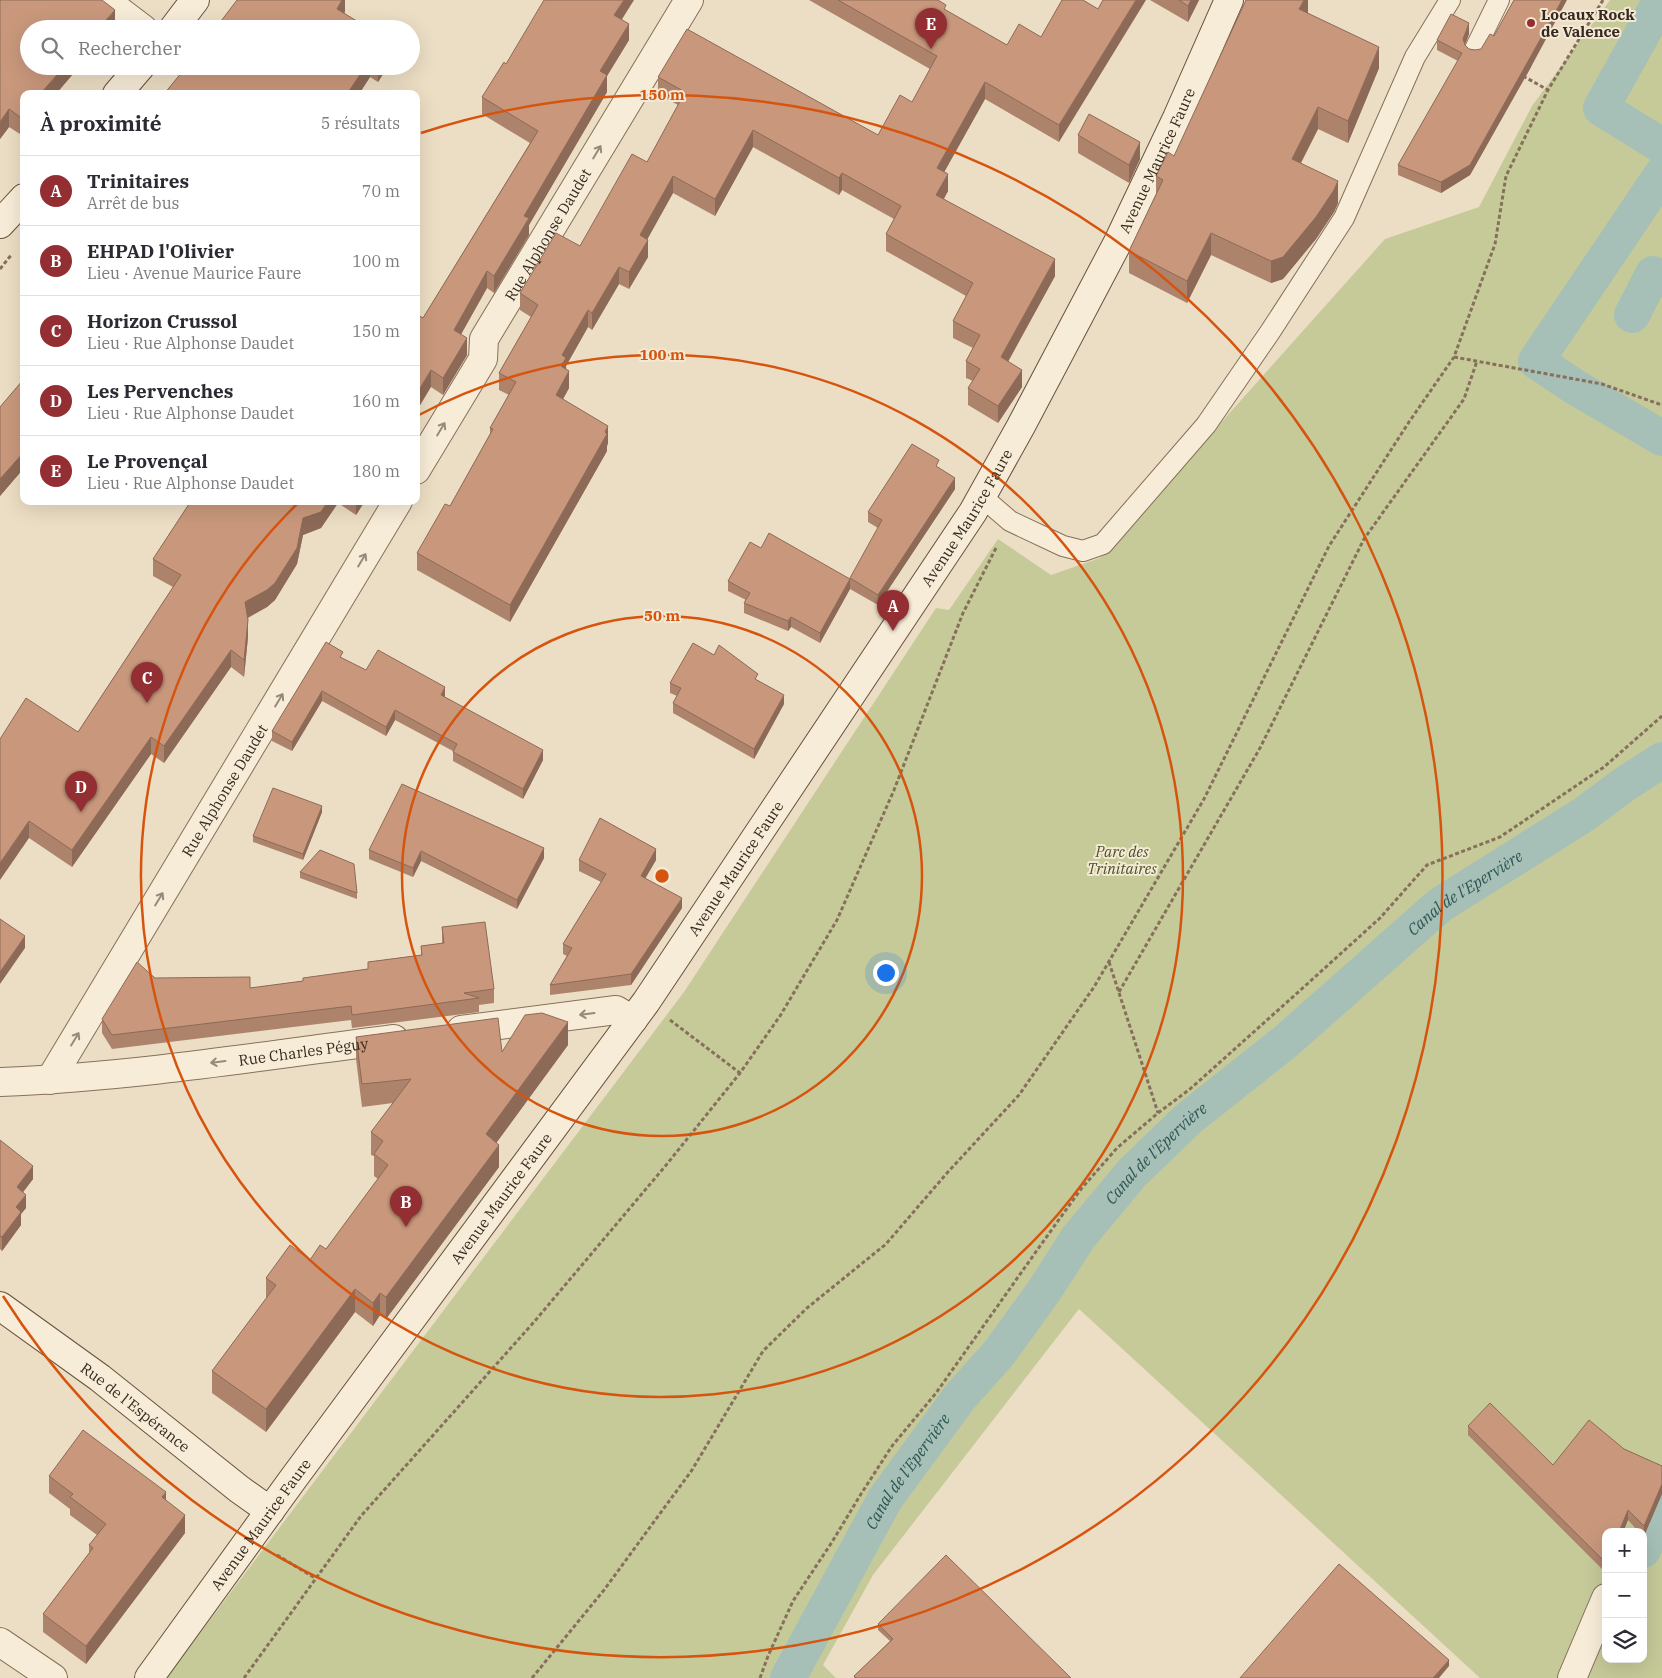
<!DOCTYPE html>
<html lang="fr">
<head>
<meta charset="utf-8">
<style>
  :root { --surface:#fff; --page:#f7f7f7; --text:#2b2b33; --muted:#7c7c81; --line:#e1e1e2; --accent:#932e33 }
  body { margin:0; font-family:"IBM Plex Serif",serif; background:var(--page); color:var(--text) }
  .controls { position:absolute; right:15px; bottom:15px; display:grid; overflow:hidden; border-radius:10px; box-shadow:0 5px 20px #0002 }
  .controls button { width:45px; height:45px; display:grid; place-items:center; padding:0; border:0; border-bottom:1px solid var(--line); background:var(--surface); color:var(--text); font:25px sans-serif }
  .you { position:absolute; left:885px; top:972px; width:18px; height:18px; margin:-12px; border:4px solid #fff; border-radius:50%; background:#1a73e8; box-shadow:0 0 0 8px #1a73e833 }
  .badge { display:grid; place-items:center; width:32px; height:32px; border-radius:50%; background:var(--accent); color:#fff; font-size:16px; font-weight:700 }
  .pin { position:absolute; translate:-50% -41px; filter:drop-shadow(0 1px 2px #0008) }
  .pin::after { content:''; position:absolute; top:26px; width:18px; height:15px; background:inherit; clip-path:polygon(0 0,100% 0,50% 100%) }
  .list { margin:0; padding:0; list-style:none }
  h2 { display:flex; justify-content:space-between; align-items:center; height:65px; margin:0; padding:0 20px; font-size:21px }
  h2 small { font-size:16px; font-weight:400; color:var(--muted) }
  .list li { display:grid; grid-template-columns:32px 1fr auto; gap:15px; align-items:center; box-sizing:border-box; height:70px; padding:0 20px; border-top:1px solid var(--line) }
  .list b { display:block; font-size:19px; white-space:nowrap }
  .list p { margin:0; font-size:16px; white-space:nowrap; color:var(--muted) }
  .list em { font-size:16px; font-style:normal; color:var(--muted) }
  .icon { flex:none; width:28px; height:28px; fill:none; stroke:currentColor; stroke-width:2; stroke-linecap:round; stroke-linejoin:round }
  .map { position:relative; flex:none; width:1662px; height:1678px; overflow:hidden }
  .search { position:absolute; background:var(--surface); box-shadow:0 5px 20px #0002; left:20px; top:20px; width:400px; height:55px; display:flex; align-items:center; gap:12px; box-sizing:border-box; padding:0 18px; border-radius:28px; color:var(--muted); font-size:19px }
  .panel { position:absolute; background:var(--surface); box-shadow:0 5px 20px #0002; left:20px; top:90px; width:400px; height:415px; border-radius:10px }
  .map>svg:first-child { display:block }
  .green { fill:#c6ca99; fill-rule:evenodd }
  .lines { fill:none; stroke-linecap:round; stroke-linejoin:round }
  .canal { stroke:#a6c0b7; stroke-width:36 }
  .lane-casing { stroke:#86705b; stroke-width:22 }
  .street-casing { stroke:#86705b; stroke-width:30 }
  .secondary-casing { stroke:#68513f; stroke-width:30 }
  .path { stroke:#86705b; stroke-width:3; stroke-dasharray:4 2.5; stroke-linecap:butt }
  .lane { stroke:#f7ecd7; stroke-width:20 }
  .street { stroke:#f7ecd7; stroke-width:28 }
  .secondary { stroke:#f7ecd7; stroke-width:28 }
  .wall { fill:#ad836b }
  .shaded-wall { fill:#8d6a57 }
  .building { fill:#c9987c; stroke:#8d6a57 }
  .oneway { stroke:#978a7b }
  .ring { fill:none; stroke:#d6540e; stroke-width:2.5 }
  .poi-dot { fill:#932e33; stroke:#f4e9d4; stroke-width:2 }
  .labels { text-anchor:middle; dominant-baseline:central; stroke-width:4; stroke-linejoin:round; paint-order:stroke }
  .poi-label { font-size:15px; font-weight:bold; fill:#37291f; stroke:#f4e9d4; text-anchor:start }
  .street-label { font-size:15px; fill:#37291f; stroke:#f4e9d4 }
  .park-label { font-size:15px; font-style:italic; fill:#495226; stroke:#f4e9d4 }
  .water-label { font-size:16px; font-style:italic; fill:#2f5652; stroke:#f4e9d4 }
  .centre { fill:#d6540e; stroke:#f4e9d4; stroke-width:2.5 }
  .ring-label { font-size:15px; text-anchor:middle; font-weight:bold; fill:#d6540e; stroke:#f4e9d4; stroke-width:4; stroke-linejoin:round; paint-order:stroke }
</style>
</head>
<body>
<div class="map">
<svg width="1662" height="1678" viewBox="0 0 1662 1678">
  <rect width="100%" height="100%" fill="#ecdec4"/>
  <!-- green -->
  <path class="green" d="M1610,0H1662V1678H1480L1079,1309L873,1575L823,1665L836,1678H166L684,992L936,608L949,610L998,539L1051,575L1100,558L1385,239L1479,207L1532,106ZM1606,1532H1643V1659H1606Z"/>
  <g class="lines">
    <!-- canal -->
    <g class="canal">
      <path d="M1661,0L1601,108L1662,146"/>
      <path d="M1662,174L1536,361L1575,387L1662,438"/>
      <path d="M1632,315L1653,274"/>
      <path d="M1643,1550L1662,1509"/>
      <path id="s1" d="M788,1678L885,1499L959,1398L999,1353L1044,1291L1078,1238L1132,1173L1188,1119L1285,1042L1440,905L1583,815L1625,784L1662,760"/>
    </g>
    <defs>
      <g id="lane">
        <path d="M1475,49L1499,0"/>
        <path d="M981,496L1010,521L1063,546L1083,551L1103,544L1206,425L1270,332L1344,218L1415,57L1450,0"/>
      </g>
      <g id="street">
        <path d="M105,0L143,29"/>
        <path id="s2" d="M416,470L483,359L484,339L689,0"/>
        <path d="M461,1030L616,1010L633,1020"/>
        <path id="s3" d="M50,1080L398,501"/>
        <path id="s4" d="M0,1082C132,1077 263,1056 394,1039"/>
        <path d="M0,1642L53,1678"/>
        <path d="M1572,1678L1606,1598"/>
      </g>
      <g id="secondary">
        <path d="M173,29L195,0"/>
        <path d="M117,94L141,66"/>
        <path d="M0,224L24,198"/>
        <path id="s5" d="M0,1306L100,1378L239,1489L270,1511"/>
        <path id="s6" d="M149,1678L293,1479L646,1002L973,512L1021,426L1118,242L1177,118L1229,0"/>
      </g>
    </defs>
    <!-- lane casing -->
    <use href="#lane" class="lane-casing"/>
    <!-- street casing -->
    <use href="#street" class="street-casing"/>
    <!-- secondary casing -->
    <use href="#secondary" class="secondary-casing"/>
    <!-- path -->
    <g class="path">
      <path d="M1523,76L1548,90"/>
      <path d="M0,269L12,254"/>
      <path d="M1454,357L1602,384L1662,405"/>
      <path d="M1109,962L1158,1113"/>
      <path d="M1119,992L1260,748L1364,539L1464,399L1477,361"/>
      <path d="M670,1020L740,1073"/>
      <path d="M277,1555L315,1578"/>
      <path d="M244,1678L361,1516L534,1322L667,1164L740,1073L780,1016L837,920L894,790L963,613L997,546"/>
      <path d="M532,1678L604,1590L692,1470L763,1351L807,1308L886,1244L947,1173L1019,1095L1094,987L1204,799L1329,546L1409,422L1454,357L1495,244L1506,176L1548,90L1603,0"/>
      <path d="M760,1678L768,1656L793,1601L832,1542L861,1494L892,1446L936,1393L1045,1239L1081,1189L1117,1148L1158,1113L1190,1089L1295,995L1380,918L1427,865L1500,837L1604,767L1662,716"/>
    </g>
    <!-- lane -->
    <use href="#lane" class="lane"/>
    <!-- street -->
    <use href="#street" class="street"/>
    <!-- secondary -->
    <use href="#secondary" class="secondary"/>
  </g>
  <!-- wall -->
  <g class="wall">
    <path d="M0,0L115,27L113,29H29L24,94V130L20,134L9,127L0,139Z"/>
    <path d="M809,0H938L946,11L1007,45L1041,37L1062,0L1059,142L985,99L944,172L948,191L944,199L1055,276L1008,362L1022,387L998,423L968,405V388L973,381L966,378V361L973,348L953,338V321L966,296L886,251V234L894,219L842,190L839,195L753,147L715,216L673,193L647,240L648,257L629,289L619,284L592,330L588,327L566,366L569,388L563,399L608,443L607,446V451L510,622L417,570V553L450,506L490,434V428L509,395L499,390V373L531,317L520,310V293L580,246L647,162L678,105L658,94V77L878,135L912,102L930,69Z"/>
    <path d="M1150,0H1199L1188,22Z"/>
    <path d="M1308,0V13L1379,68L1348,143L1318,129L1301,163L1338,203L1334,212L1316,239L1283,279L1271,283L1211,255L1187,303L1129,273V251L1156,194V176Z"/>
    <path d="M622,20L629,40L607,76V92L529,225V235L494,293L487,288L461,334L467,355L443,395L431,387L423,318L530,143L482,114V97L506,64Z"/>
    <path d="M1469,34L1465,45L1469,49L1475,50L1481,49L1494,36L1531,67L1470,175L1441,193L1398,175V165L1458,61L1437,50V40Z"/>
    <path d="M187,66H388L378,82L370,77L359,94H164Z"/>
    <path d="M1078,135L1140,159L1129,183L1078,153Z"/>
    <path d="M24,373V468L0,496V407L20,384V378Z"/>
    <path d="M939,468L955,489L878,605L850,589L820,643L791,627L788,631L744,613V603L746,600L728,591V581L761,548L850,579L878,528L868,522V512Z"/>
    <path d="M191,501H365L356,515L338,503L321,528L303,535L297,564L275,600L267,607L248,618V637L244,677L231,667L164,763L151,754L72,867L29,838L0,739L78,732L173,587L153,576V559Z"/>
    <path d="M343,659L366,670L445,696V697L543,760L523,799L453,761V751L395,720L386,736L322,701L292,751L272,741V731Z"/>
    <path d="M758,680L784,704L754,759L673,713V703L677,696L670,693V683Z"/>
    <path d="M322,812L303,860L253,842V836Z"/>
    <path d="M544,848V858L517,909L421,861L413,877L369,859V850Z"/>
    <path d="M579,860H656L645,878L682,908L631,985L550,995V985L567,956L563,954V944L601,882L579,871Z"/>
    <path d="M300,872L357,893V899L300,878Z"/>
    <path d="M442,927L494,989V1003L479,1005V1012L352,1028L351,1020L112,1049L102,1033V1019L155,978L250,988L303,981L368,969V962L421,955V946L442,943Z"/>
    <path d="M356,1037L502,1052L568,1045L496,1143L499,1167L386,1319L380,1315L373,1326L355,1312L266,1432L212,1393V1371L266,1299V1278L310,1260L326,1249L378,1179L374,1176V1156L371,1155V1132L393,1103L362,1107L356,1059Z"/>
    <path d="M0,1140L33,1179L23,1192L26,1208L21,1214V1225L2,1251L0,1249Z"/>
    <path d="M1468,1426L1553,1465L1624,1449L1662,1466V1494L1644,1536L1643,1532H1639L1628,1520L1623,1532H1606V1573L1468,1435Z"/>
    <path d="M49,1476L166,1500L185,1533L86,1664L43,1632V1614L89,1553V1545L97,1535L70,1515V1509L49,1493Z"/>
    <path d="M878,1624L1071,1678H854V1676L890,1641L878,1630Z"/>
  </g>
  <!-- shaded-wall -->
  <g class="shaded-wall">
    <path d="M340,0H345V12L337,25V9Z"/>
    <path d="M624,0H634L614,32V15Z"/>
    <path d="M1136,0H1146L1059,142V125Z"/>
    <path d="M1191,0H1199L1188,22V6Z"/>
    <path d="M1304,0H1308V12L1299,31V9Z"/>
    <path d="M1562,0H1567L1531,67L1470,175L1441,193V182Z"/>
    <path d="M115,10V27L113,29H98Z"/>
    <path d="M1469,23V34L1463,49V39Z"/>
    <path d="M629,24V40L607,76V92L529,225V235L494,293V276L524,216L600,71Z"/>
    <path d="M1379,47V68L1348,143V121Z"/>
    <path d="M65,66H80L56,94H40Z"/>
    <path d="M366,66H370V77L359,94H347Z"/>
    <path d="M378,66H388L378,82Z"/>
    <path d="M985,82V99L937,185V168Z"/>
    <path d="M1318,107V129L1292,180V159Z"/>
    <path d="M9,109V127L0,139V122Z"/>
    <path d="M24,113V130L20,134V117Z"/>
    <path d="M753,130V147L715,216V199Z"/>
    <path d="M1140,142V159L1129,183V165Z"/>
    <path d="M842,173V190L839,195V178Z"/>
    <path d="M948,174V191L936,212V195Z"/>
    <path d="M673,176V193L640,252V235Z"/>
    <path d="M1338,181V203L1334,212L1316,239L1283,279L1271,283V261Z"/>
    <path d="M1211,233V255L1187,303V281Z"/>
    <path d="M648,240V257L629,289V272Z"/>
    <path d="M1055,259V276L1001,374V357Z"/>
    <path d="M619,267V284L592,330V313Z"/>
    <path d="M487,271V288L454,347V330Z"/>
    <path d="M588,310V327L566,366V375L561,366L562,355Z"/>
    <path d="M467,338V355L443,395V378Z"/>
    <path d="M431,370V387L416,412V395Z"/>
    <path d="M1022,370V387L998,423V406Z"/>
    <path d="M569,371V388L556,412V395Z"/>
    <path d="M608,426V443L607,446V451L510,622V605Z"/>
    <path d="M24,452V468L0,496V479Z"/>
    <path d="M955,478V489L878,605V595Z"/>
    <path d="M328,501H338V503L321,528L303,535L297,564L275,600L267,607L245,619V602L303,518Z"/>
    <path d="M356,501H365L356,515Z"/>
    <path d="M850,579V589L820,643V633Z"/>
    <path d="M791,617V627L788,631V621Z"/>
    <path d="M248,620V637L244,677V660Z"/>
    <path d="M231,650V667L164,763V746Z"/>
    <path d="M445,687V696L441,705V695Z"/>
    <path d="M322,691V701L292,751V742Z"/>
    <path d="M784,695V704L754,759V749Z"/>
    <path d="M395,710V720L386,736V727Z"/>
    <path d="M151,737V754L72,867V850Z"/>
    <path d="M543,750V760L523,799V789Z"/>
    <path d="M322,806V812L303,860V854Z"/>
    <path d="M29,821V838L0,880V863Z"/>
    <path d="M544,848V858L517,909V900Z"/>
    <path d="M656,849V860L641,886V876Z"/>
    <path d="M421,851V861L413,877V868Z"/>
    <path d="M682,898V908L631,985V974Z"/>
    <path d="M25,936V948L0,984V972Z"/>
    <path d="M568,1022V1045L486,1157V1134Z"/>
    <path d="M499,1145V1167L386,1319V1297Z"/>
    <path d="M33,1166V1179L17,1200V1187Z"/>
    <path d="M26,1195V1208L21,1214V1225L2,1251V1237L16,1207Z"/>
    <path d="M355,1289V1312L266,1432V1409Z"/>
    <path d="M380,1293V1315L373,1326V1303Z"/>
    <path d="M1662,1484V1494L1644,1536V1526Z"/>
    <path d="M166,1492V1509L162,1497Z"/>
    <path d="M1628,1510V1520L1623,1532H1619Z"/>
    <path d="M185,1515V1533L86,1664V1646Z"/>
    <path d="M1449,1660V1666L1439,1678H1433Z"/>
  </g>
  <!-- building -->
  <g class="building">
    <path d="M0,0H102L115,10L98,29H29V66H65L40,94H24V113L20,117L9,109L0,122Z"/>
    <path d="M237,0H342L337,9L370,29H215Z"/>
    <path d="M544,0H624L614,15L629,24L600,71L607,75L524,216L529,218L494,276L487,271L454,330L467,338L443,378L431,370L416,395V314L423,318L538,131L482,97L504,62L506,64Z"/>
    <path d="M838,0H938L946,5L944,9L1007,45L1019,24L1041,37L1062,0H1083L1098,9L1103,0H1136L1059,125L985,82L937,168L948,174L936,195L1055,259L1001,357L1022,370L998,406L968,388L980,369L966,361L980,335L953,321L973,283L886,234L901,206L842,173L839,178L753,130L715,199L673,176L640,235L648,240L629,272L619,267L592,313L588,310L562,355L566,358L561,366L569,371L556,395L608,426L605,432L607,434L510,605L417,553L445,504L450,506L493,429L490,428L516,382L499,373L538,305L520,293L556,233L580,246L632,154L647,162L685,92L658,77L687,29L878,135L900,95L912,102L937,56Z"/>
    <path d="M1179,0H1191L1188,6Z"/>
    <path d="M1246,0H1304L1299,9L1379,47L1348,121L1318,107L1292,159L1338,181L1334,190L1316,217L1283,257L1271,261L1211,233L1187,281L1129,251L1163,180L1156,176L1168,152L1174,156Z"/>
    <path d="M1514,0H1562L1531,56L1470,165L1441,182L1398,165L1462,53L1437,40L1451,14L1469,23L1463,39L1465,45L1469,49L1475,50L1481,49L1490,34L1494,36Z"/>
    <path d="M187,66H366L347,94H312L306,90L303,94H164Z"/>
    <path d="M1089,114L1140,142L1129,165L1078,135Z"/>
    <path d="M24,373V452L0,479V407L23,380L20,378Z"/>
    <path d="M912,444L939,460L936,466L955,478L878,595L850,578L882,520L868,512Z"/>
    <path d="M191,501H328L321,512L303,518L297,548L275,583L267,590L245,602L248,620L244,660L231,650L164,746L151,737L72,850L29,821L0,863V739L26,698L78,732L181,575L153,559Z"/>
    <path d="M769,533L850,579L820,633L791,617L788,621L744,603L750,593L728,581L750,542L761,548Z"/>
    <path d="M326,642L343,652L340,657L366,670L378,650L445,687L441,695L543,750L523,789L453,752L457,744L395,710L386,727L322,691L292,742L272,731Z"/>
    <path d="M693,643L714,655L719,645L758,674L755,679L784,695L754,749L673,703L681,688L670,683Z"/>
    <path d="M402,784L544,848L517,900L421,851L413,868L369,850Z"/>
    <path d="M273,788L322,806L303,854L253,836Z"/>
    <path d="M600,818L656,849L641,876L682,898L631,974L550,985L572,948L563,944L606,874L579,860Z"/>
    <path d="M320,850L354,864L357,893L300,872Z"/>
    <path d="M0,919L25,936L0,972Z"/>
    <path d="M485,922L494,989L464,993L479,998L352,1015L351,1006L112,1035L102,1019L137,962L155,978L250,977V988L303,981V978L368,969V962L422,955L421,946L444,943L442,927Z"/>
    <path d="M542,1013L568,1022L486,1134L499,1145L386,1297L380,1293L373,1303L355,1289L266,1409L212,1371L276,1285L266,1278L290,1245L310,1260L320,1245L326,1249L388,1165L374,1154L383,1141L371,1132L411,1079L362,1084L356,1037L498,1018L502,1052L525,1015Z"/>
    <path d="M0,1140L33,1166L17,1187L26,1195L16,1207L21,1212L2,1237L0,1236Z"/>
    <path d="M1490,1403L1553,1465L1589,1420L1624,1449L1662,1466V1484L1644,1526L1628,1510L1619,1532H1606V1563L1468,1426Z"/>
    <path d="M83,1430L166,1492L162,1497L185,1515L86,1646L43,1614L93,1548L89,1545L106,1524L70,1497L73,1494L49,1476Z"/>
    <path d="M946,1555L1071,1678H856L854,1676L893,1639L878,1624Z"/>
    <path d="M1339,1564L1449,1660L1433,1678H1240Z"/>
  </g>
  <!-- one-way arrows -->
  <defs><path id="oneway-shaft" d="M-6 0H5M1.5-3L5.5 0L1.5 3" fill="none" stroke-width="1.6" stroke-linecap="round" stroke-linejoin="round" transform="scale(1.25)"/></defs>
  <g class="oneway">
    <use href="#oneway-shaft" transform="translate(597 152) rotate(-59)"/>
    <use href="#oneway-shaft" transform="translate(441 429) rotate(-59)"/>
    <use href="#oneway-shaft" transform="translate(362 560) rotate(-59)"/>
    <use href="#oneway-shaft" transform="translate(279 700) rotate(-59)"/>
    <use href="#oneway-shaft" transform="translate(159 899) rotate(-59)"/>
    <use href="#oneway-shaft" transform="translate(587 1014) rotate(173)"/>
    <use href="#oneway-shaft" transform="translate(75 1039) rotate(-59)"/>
    <use href="#oneway-shaft" transform="translate(218 1062) rotate(173)"/>
  </g>
  <!-- distance rings -->
  <g class="ring">
    <circle cx="662" cy="876" r="260"/>
    <path d="M417 416A521 521 0 1 1 297 504"/>
    <path d="M421 133A781 781 0 1 1 3 1296"/>
  </g>
  <!-- markers -->
  <circle class="poi-dot" cx="1531" cy="23" r="5"/>
  <g class="labels">
    <!-- poi labels -->
    <g class="poi-label">
      <text x="1541" y="14">Locaux Rock<tspan x="1541" dy="17">de Valence</tspan></text>
    </g>
    <!-- street labels -->
    <g class="street-label">
      <text stroke="none"><textPath href="#s6" startOffset="1825">Avenue Maurice Faure</textPath></text>
      <text stroke="none"><textPath href="#s2" startOffset="272">Rue Alphonse Daudet</textPath></text>
      <text stroke="none"><textPath href="#s6" startOffset="1420">Avenue Maurice Faure</textPath></text>
      <text stroke="none"><textPath href="#s3" startOffset="338">Rue Alphonse Daudet</textPath></text>
      <text stroke="none"><textPath href="#s6" startOffset="1000">Avenue Maurice Faure</textPath></text>
      <text stroke="none"><textPath href="#s4" startOffset="305">Rue Charles Péguy</textPath></text>
      <text stroke="none"><textPath href="#s6" startOffset="595">Avenue Maurice Faure</textPath></text>
      <text stroke="none"><textPath href="#s5" startOffset="169">Rue de l'Espérance</textPath></text>
      <text stroke="none"><textPath href="#s6" startOffset="190">Avenue Maurice Faure</textPath></text>
    </g>
    <!-- park labels -->
    <g class="park-label">
      <text x="1122" y="851">Parc des<tspan x="1122" dy="17">Trinitaires</tspan></text>
    </g>
    <!-- water labels -->
    <g class="water-label">
      <text stroke="none"><textPath href="#s1" startOffset="1049">Canal de l'Epervière</textPath></text>
      <text stroke="none"><textPath href="#s1" startOffset="644">Canal de l'Epervière</textPath></text>
      <text stroke="none"><textPath href="#s1" startOffset="239">Canal de l'Epervière</textPath></text>
    </g>
  </g>
  <circle cx="662" cy="876" r="8" class="centre"/>
  <g class="ring-label">
    <text x="662" y="100">150 m</text>
    <text x="662" y="360">100 m</text>
    <text x="662" y="621">50 m</text>
  </g>
</svg>
<div class="controls">
<button>+</button>
<button>−</button>
<button><svg class="icon" aria-label="layers" viewBox="0 0 24 24"><path d="M12 4l9 5-9 5-9-5zM3 14l9 5 9-5"/></svg></button>
</div>
<div class="you"></div>
<div class="pin badge" style="left:893px;top:631px">A</div>
<div class="pin badge" style="left:406px;top:1227px">B</div>
<div class="pin badge" style="left:147px;top:703px">C</div>
<div class="pin badge" style="left:81px;top:812px">D</div>
<div class="pin badge" style="left:931px;top:49px">E</div>
<div class="search"><svg class="icon" aria-label="search" viewBox="0 0 24 24"><circle cx="10" cy="10" r="6"/><path d="M15 15l6 6"/></svg>Rechercher</div>
<section class="panel">
<h2>À proximité<small>5 résultats</small></h2>
<ul class="list">
<li><span class="badge">A</span><div><b>Trinitaires</b><p>Arrêt de bus</p></div><em>70 m</em></li>
<li><span class="badge">B</span><div><b>EHPAD l'Olivier</b><p>Lieu · Avenue Maurice Faure</p></div><em>100 m</em></li>
<li><span class="badge">C</span><div><b>Horizon Crussol</b><p>Lieu · Rue Alphonse Daudet</p></div><em>150 m</em></li>
<li><span class="badge">D</span><div><b>Les Pervenches</b><p>Lieu · Rue Alphonse Daudet</p></div><em>160 m</em></li>
<li><span class="badge">E</span><div><b>Le Provençal</b><p>Lieu · Rue Alphonse Daudet</p></div><em>180 m</em></li>
</ul>
</section>
</div>
</body>
</html>
